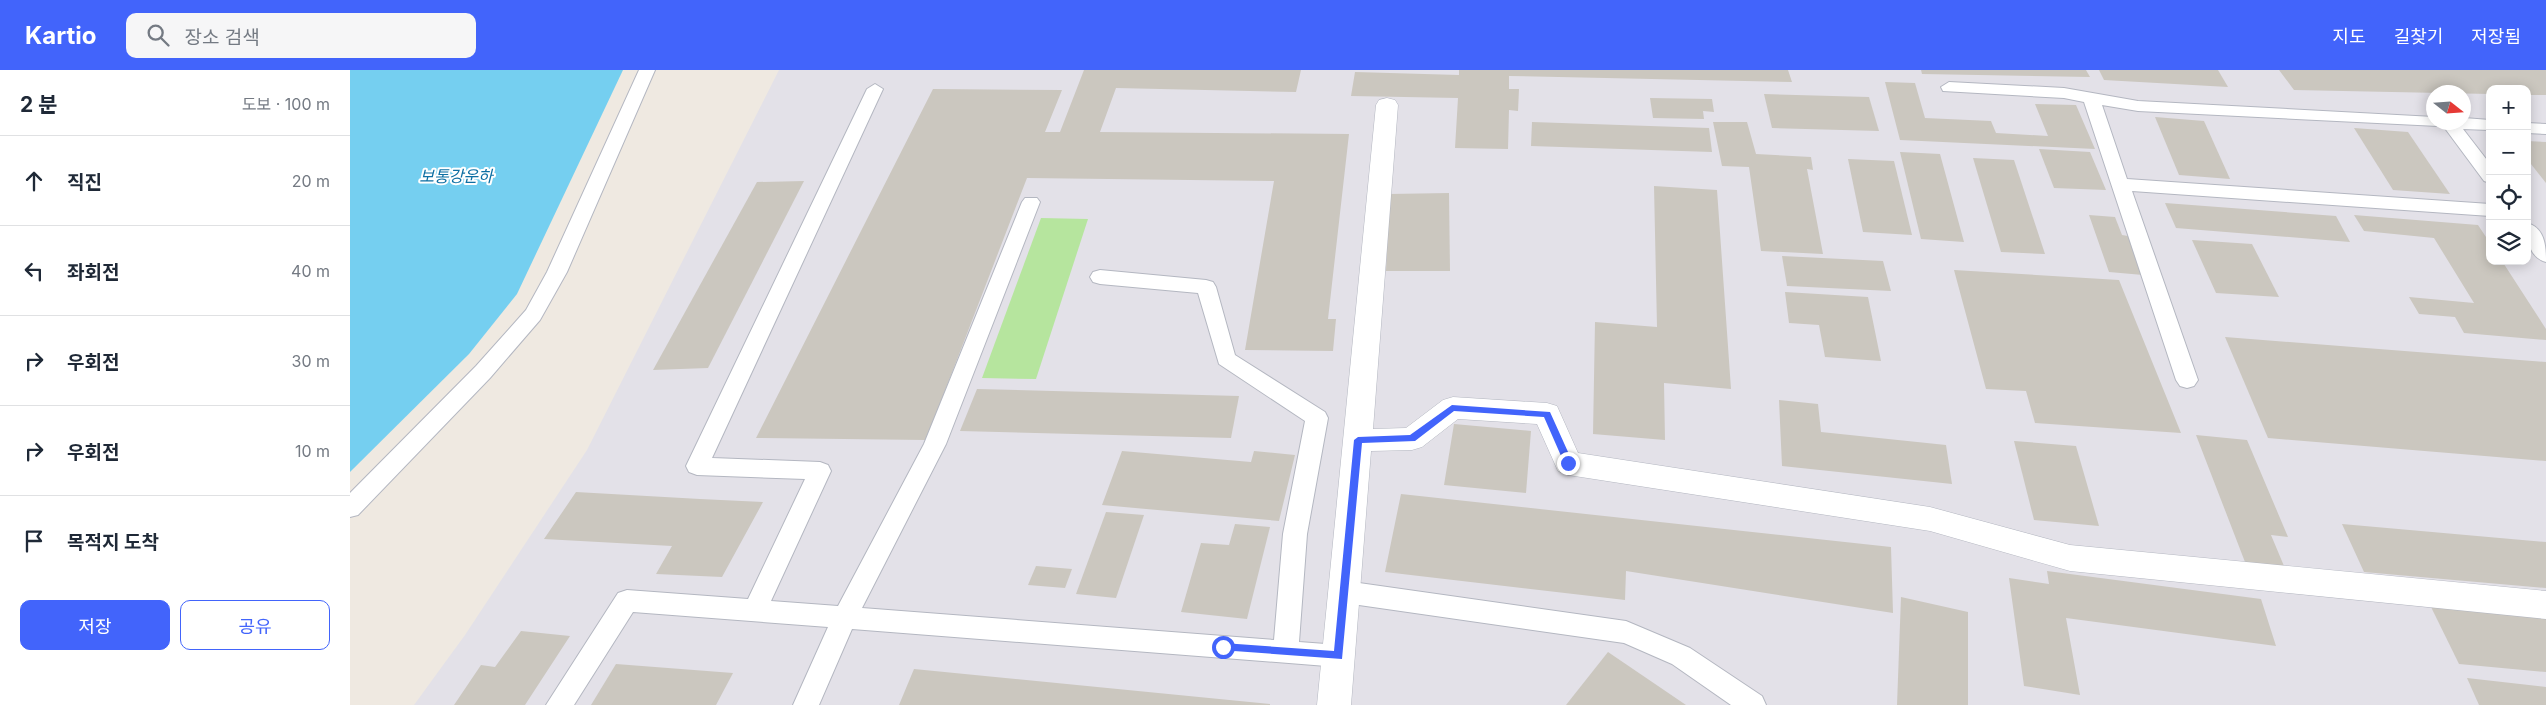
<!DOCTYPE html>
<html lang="ko">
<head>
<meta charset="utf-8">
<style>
  :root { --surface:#fff; --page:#f6f6f7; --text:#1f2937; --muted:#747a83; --line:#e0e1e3; --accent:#4264fb }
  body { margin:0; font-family:Inter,"Noto Sans KR",sans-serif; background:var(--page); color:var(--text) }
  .controls { position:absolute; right:15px; top:15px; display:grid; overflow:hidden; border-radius:10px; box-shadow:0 2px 12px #0003 }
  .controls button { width:45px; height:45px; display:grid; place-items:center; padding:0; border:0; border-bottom:1px solid var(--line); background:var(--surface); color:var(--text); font:25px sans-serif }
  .compass { position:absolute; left:2076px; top:15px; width:45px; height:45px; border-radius:50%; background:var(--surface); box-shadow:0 2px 12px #0003; rotate:107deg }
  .stop { position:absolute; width:15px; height:15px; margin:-11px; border:4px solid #4264fb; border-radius:50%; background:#fff }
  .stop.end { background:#4264fb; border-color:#fff; box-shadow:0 1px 5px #0008 }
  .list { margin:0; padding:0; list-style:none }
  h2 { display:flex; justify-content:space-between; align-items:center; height:65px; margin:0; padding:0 20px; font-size:21px }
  h2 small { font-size:16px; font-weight:400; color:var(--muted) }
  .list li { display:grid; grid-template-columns:32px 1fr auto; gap:15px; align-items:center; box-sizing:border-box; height:90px; padding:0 20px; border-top:1px solid var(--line) }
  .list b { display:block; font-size:19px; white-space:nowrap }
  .list em { font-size:16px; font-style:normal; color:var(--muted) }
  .actions { display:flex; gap:10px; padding:15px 20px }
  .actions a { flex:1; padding:11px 0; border:1px solid var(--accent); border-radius:10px; text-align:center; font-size:18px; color:var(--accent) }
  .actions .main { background:var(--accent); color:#fff }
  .icon { flex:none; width:28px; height:28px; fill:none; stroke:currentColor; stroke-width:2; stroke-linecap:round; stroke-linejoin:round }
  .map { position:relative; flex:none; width:2196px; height:635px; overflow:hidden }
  header { display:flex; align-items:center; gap:30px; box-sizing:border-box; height:70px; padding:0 25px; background:var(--accent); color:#fff }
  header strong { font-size:24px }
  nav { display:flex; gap:28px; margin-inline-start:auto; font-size:18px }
  .search { width:350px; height:45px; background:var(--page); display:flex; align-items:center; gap:12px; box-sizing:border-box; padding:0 18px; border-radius:10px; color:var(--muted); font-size:19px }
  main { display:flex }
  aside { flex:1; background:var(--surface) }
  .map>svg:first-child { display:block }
  .industrial { fill:#e3e1e8; fill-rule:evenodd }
  .green { fill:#b6e59e }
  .water { fill:#75cff0 }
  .building { fill:#cbc7bf }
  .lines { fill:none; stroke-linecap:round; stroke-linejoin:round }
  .lane-casing { stroke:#b4b7c1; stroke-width:2 }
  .street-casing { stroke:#b4b7c1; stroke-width:1 }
  .lane { fill:#fff; fill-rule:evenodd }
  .street { fill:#fff; fill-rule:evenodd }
  .route { fill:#4264fb }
  .labels { text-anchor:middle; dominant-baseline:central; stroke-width:4; stroke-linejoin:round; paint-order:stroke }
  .water-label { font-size:16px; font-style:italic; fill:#0d6fa3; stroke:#fff }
</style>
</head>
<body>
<header>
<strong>Kartio</strong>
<div class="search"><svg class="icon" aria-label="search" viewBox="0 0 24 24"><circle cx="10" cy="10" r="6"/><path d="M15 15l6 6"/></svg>장소 검색</div>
<nav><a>지도</a><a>길찾기</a><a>저장됨</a></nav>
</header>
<main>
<aside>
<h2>2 분<small>도보 · 100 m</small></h2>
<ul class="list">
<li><svg class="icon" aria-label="ahead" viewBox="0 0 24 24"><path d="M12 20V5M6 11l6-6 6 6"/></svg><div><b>직진</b></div><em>20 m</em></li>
<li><svg class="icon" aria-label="left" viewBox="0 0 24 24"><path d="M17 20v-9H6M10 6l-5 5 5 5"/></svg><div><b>좌회전</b></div><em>40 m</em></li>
<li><svg class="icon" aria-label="right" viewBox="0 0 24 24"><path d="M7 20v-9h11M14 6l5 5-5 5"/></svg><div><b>우회전</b></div><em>30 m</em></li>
<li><svg class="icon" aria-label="right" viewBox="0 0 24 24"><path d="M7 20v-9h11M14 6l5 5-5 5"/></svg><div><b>우회전</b></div><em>10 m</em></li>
<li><svg class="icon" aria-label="arrive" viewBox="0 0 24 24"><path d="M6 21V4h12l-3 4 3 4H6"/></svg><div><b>목적지 도착</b></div></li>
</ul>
<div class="actions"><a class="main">저장</a><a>공유</a></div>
</aside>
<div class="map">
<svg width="2196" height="635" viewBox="0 0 2196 635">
  <rect width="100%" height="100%" fill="#efe9e1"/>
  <!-- industrial -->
  <path class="industrial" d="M429,0H2196V635H64L115,565L237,380ZM2140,19H2177V191H2140ZM2084,22H2114V52H2084Z"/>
  <!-- green -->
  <path class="green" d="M691,148L738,149L686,309L632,308Z"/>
  <!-- water -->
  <path class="water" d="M0,0H273L167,224L119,284L0,402Z"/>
  <!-- building -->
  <g class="building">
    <path d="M734,0H951L946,22L766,18L750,62L999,64L978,249H986L983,281L895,280L924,111L677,108L576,370L406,368L583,19L712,20L695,62H710Z"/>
    <path d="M1109,0H1438L1442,12L1159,6V19H1169L1168,41L1159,40L1158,79L1105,78L1108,28L1001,26L1005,2L1109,5Z"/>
    <path d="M1571,0H1736L1740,7L1572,4Z"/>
    <path d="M1749,0H1868L1878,17L1754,10Z"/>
    <path d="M1929,0H2196V25H2177V19H2140V24L1944,20Z"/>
    <path d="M1535,12L1565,13L1575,48L1641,51L1646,63L1698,66L1685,34L1726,35L1745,79L1550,70Z"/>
    <path d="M1414,24L1519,27L1529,61L1422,58Z"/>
    <path d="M1300,28L1362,29L1364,42L1353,41L1354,49L1303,48Z"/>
    <path d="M1805,47L1854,51L1880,109L1829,105Z"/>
    <path d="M1182,52L1359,58L1362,82L1181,76Z"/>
    <path d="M1363,52H1397L1406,84L1461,87L1463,100L1457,99L1473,184L1411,181L1399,97L1372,96Z"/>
    <path d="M2004,58L2058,62L2100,124L2043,120Z"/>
    <path d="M2177,71L2196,72V113L2177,89Z"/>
    <path d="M1689,79L1740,82L1756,120L1704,118Z"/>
    <path d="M1550,82L1590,84L1614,172L1571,169Z"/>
    <path d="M1623,88L1664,90L1695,184L1651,182Z"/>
    <path d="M1498,89L1544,91L1562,165L1513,162Z"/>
    <path d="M454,111L358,298L303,300L407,112Z"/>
    <path d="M1304,116L1367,120L1381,319L1314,313L1315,370L1243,364L1245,252L1307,257Z"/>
    <path d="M1099,123L1100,201H1036L1039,124Z"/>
    <path d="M1815,133L1986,146L2000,172L1826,158Z"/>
    <path d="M1739,145L1765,147L1772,165L1778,166L1793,205L1759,202Z"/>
    <path d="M2004,145L2128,155L2140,173V191H2152L2196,259V270L2114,263L2105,247L2069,244L2059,227L2124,233L2084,168L2014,161Z"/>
    <path d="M1842,170L1902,174L1929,227L1866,223Z"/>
    <path d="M1432,186L1533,191L1541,221L1437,216Z"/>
    <path d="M1604,200L1769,210L1831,363L1685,353L1676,321L1636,319Z"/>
    <path d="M1435,222L1518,227L1531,291L1475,287L1469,255L1439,253Z"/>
    <path d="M1875,267L2196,292V391L1918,368Z"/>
    <path d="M627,319L889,326L881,368L610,361Z"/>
    <path d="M1429,330L1468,334L1471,362L1596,375L1602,414L1432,396Z"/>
    <path d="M1104,354L1181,361L1176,423L1094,415Z"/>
    <path d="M1846,365L1897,370L1938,467L1921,465L1934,496L1895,492Z"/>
    <path d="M1664,371L1726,376L1749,456L1684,450Z"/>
    <path d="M772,381L901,392L904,381L945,385L929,451L752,435Z"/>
    <path d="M226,422L350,429L413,432L372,507L306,504L322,476L194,469Z"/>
    <path d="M1051,424L1541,477L1543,543L1276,501L1275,530L1035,502Z"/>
    <path d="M756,442L794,445L766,528L726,524Z"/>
    <path d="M885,454L920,457L897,549L831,542L851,473L879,475Z"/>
    <path d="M1992,454L2196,472V518L2014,502Z"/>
    <path d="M686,496L722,499L715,518L678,515Z"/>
    <path d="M1697,501L1911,529L1926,576L1716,548L1730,625L1674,616L1659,508L1699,514Z"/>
    <path d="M1551,527L1618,542V635H1547Z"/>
    <path d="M2081,537L2196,547V602L2109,594Z"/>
    <path d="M171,561L220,566L175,635H104L131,595L145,597Z"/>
    <path d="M1258,582L1336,635H1216Z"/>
    <path d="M266,594L383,603L366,635H241Z"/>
    <path d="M564,599L920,634V635H549Z"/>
    <path d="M2117,608L2196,617V635H2129Z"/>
  </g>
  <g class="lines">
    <defs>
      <g id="lane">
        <path d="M289,0H305L217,202L190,250L140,308L8,445L0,447V423L126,296L176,240L197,202Z"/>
        <path d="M1599,12L1714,18L1788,31L2084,47V52H2114V48L2140,50V60L2113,59L2140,94V113L2134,111L2094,57L2088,56L1788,41L1752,35L1777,109L2140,134V146L1782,121L1848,310L1844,316L1837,318L1830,316L1826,310L1734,32L1714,28L1593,21L1591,17Z"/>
        <path d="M525,14L533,19L362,388L470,392L478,395L481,401L421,531L488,536L574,374L672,132L675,128H687L690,132L596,374L512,538L924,570L933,464L955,351L869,294L848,223L750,214L743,212L740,207L743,202L750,200L856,210L863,212L866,217L885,285L975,342L978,348L957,464L949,572L989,575L998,578L1002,586L998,594L989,597L502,559L469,635H443L478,557L283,542L224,635H196L268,523L277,520L398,529L455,409L347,405L339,402L336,396L517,19Z"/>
        <path d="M2177,53L2196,54V64L2177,63Z"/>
        <path d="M2177,153C2195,158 2196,176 2196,192C2178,187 2177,168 2177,153Z"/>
        <path d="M995,511L1276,551L1340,578L1412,626L1416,635H1381L1322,594L1274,573L995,533L986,529L983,522L986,515Z"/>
      </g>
      <path id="street" d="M1037,28L1045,30L1048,35L1023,359L1056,358L1093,330L1103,327L1197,333L1207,336L1228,383L1580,437L1720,475L2196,521V549L1720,501L1580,461L1218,405L1208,401L1187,354L1108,349L1072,377L1062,380L1021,381L1001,635H967L1026,35L1029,30Z"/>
    </defs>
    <!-- lane casing -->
    <use href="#lane" class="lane-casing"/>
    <!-- street casing -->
    <use href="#street" class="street-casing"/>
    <!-- lane -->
    <use href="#lane" class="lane"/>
    <!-- street -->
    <use href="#street" class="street"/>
  </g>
  <!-- route -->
  <path class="route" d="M1102,335L1200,342L1223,393L1221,395H1215L1194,347L1104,341L1065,371L1012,373L992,589L870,580L869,577L873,573L984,581L1004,370L1008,367L1060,365Z"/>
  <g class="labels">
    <!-- water labels -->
    <g class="water-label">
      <text x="106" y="106">보통강운하</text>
    </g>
  </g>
</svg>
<div class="controls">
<button>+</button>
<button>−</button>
<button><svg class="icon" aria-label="locate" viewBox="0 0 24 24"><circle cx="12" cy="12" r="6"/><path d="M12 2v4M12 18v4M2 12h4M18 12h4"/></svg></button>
<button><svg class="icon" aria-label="layers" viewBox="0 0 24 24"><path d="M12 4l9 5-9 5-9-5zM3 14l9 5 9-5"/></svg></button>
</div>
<svg class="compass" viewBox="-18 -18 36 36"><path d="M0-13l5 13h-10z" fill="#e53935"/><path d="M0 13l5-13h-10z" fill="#747a83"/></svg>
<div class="stop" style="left:873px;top:577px"></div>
<div class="stop end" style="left:1218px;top:393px"></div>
</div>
</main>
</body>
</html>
